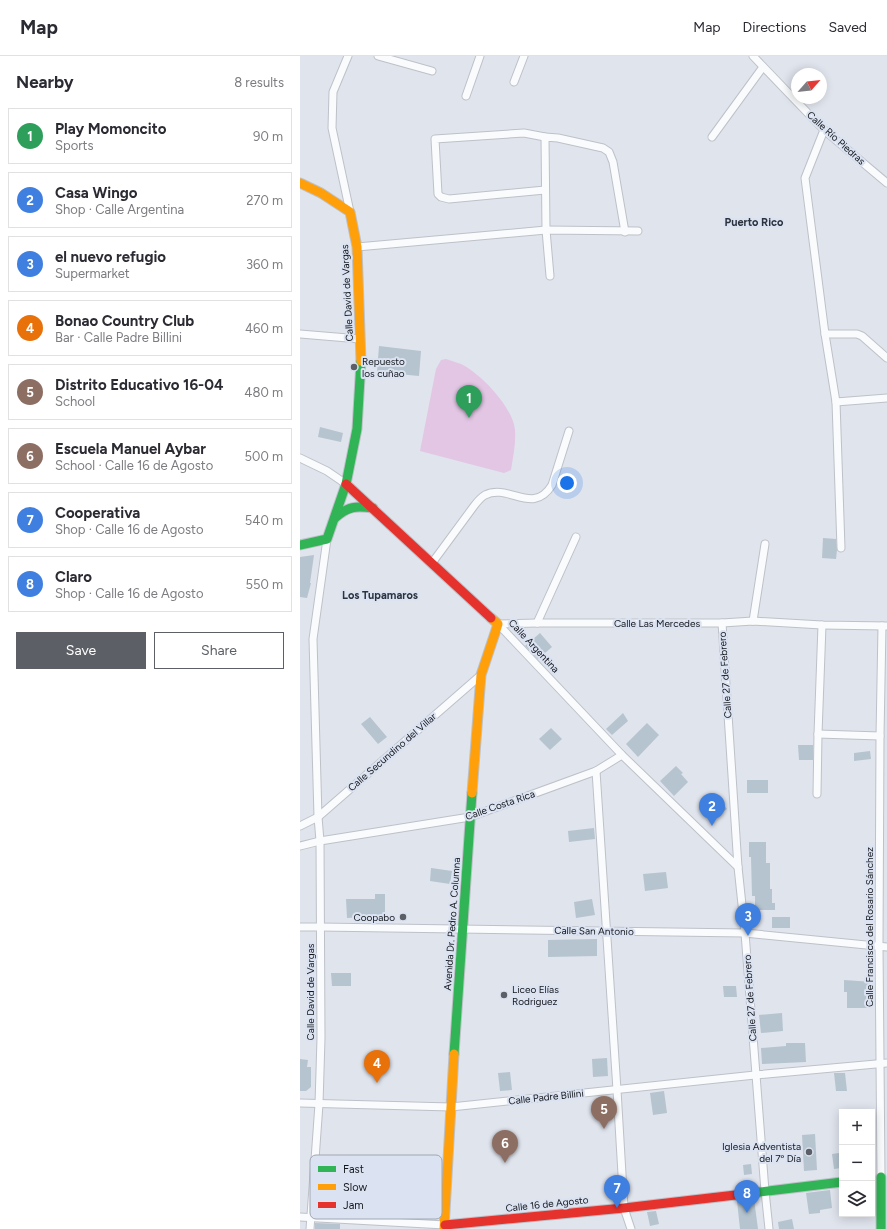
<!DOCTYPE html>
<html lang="en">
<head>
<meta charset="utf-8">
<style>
  :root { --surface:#fff; --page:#f7f7f7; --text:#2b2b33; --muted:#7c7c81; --line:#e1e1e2; --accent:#5c5f65 }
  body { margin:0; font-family:Figtree,sans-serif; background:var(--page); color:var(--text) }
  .controls { position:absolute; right:12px; bottom:12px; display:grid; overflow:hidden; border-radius:0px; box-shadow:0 2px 10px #0003 }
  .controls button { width:36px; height:36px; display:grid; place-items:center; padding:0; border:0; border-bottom:1px solid var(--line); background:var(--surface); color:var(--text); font:20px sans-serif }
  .compass { position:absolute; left:491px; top:12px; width:36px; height:36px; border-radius:50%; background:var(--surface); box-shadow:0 2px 10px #0003; rotate:63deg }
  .you { position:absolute; left:267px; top:427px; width:14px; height:14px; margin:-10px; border:3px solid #fff; border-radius:50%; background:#1a73e8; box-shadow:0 0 0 6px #1a73e833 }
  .badge { display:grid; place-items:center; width:26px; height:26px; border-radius:50%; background:var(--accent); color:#fff; font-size:13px; font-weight:700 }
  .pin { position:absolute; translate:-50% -33px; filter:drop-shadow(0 1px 2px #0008) }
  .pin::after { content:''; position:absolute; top:21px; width:14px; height:12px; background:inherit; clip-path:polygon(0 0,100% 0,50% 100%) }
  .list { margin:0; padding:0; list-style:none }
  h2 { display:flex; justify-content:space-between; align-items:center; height:52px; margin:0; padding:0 16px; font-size:17px }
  h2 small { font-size:13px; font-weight:400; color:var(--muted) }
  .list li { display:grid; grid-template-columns:26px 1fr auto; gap:12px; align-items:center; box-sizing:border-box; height:56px; margin:0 8px 8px; padding:0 8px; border:1px solid var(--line); border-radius:0px }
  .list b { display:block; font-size:15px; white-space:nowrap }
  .list p { margin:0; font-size:13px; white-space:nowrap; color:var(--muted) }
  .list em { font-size:13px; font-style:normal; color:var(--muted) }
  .actions { display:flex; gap:8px; padding:12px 16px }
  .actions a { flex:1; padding:9px 0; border:1px solid var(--accent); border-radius:0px; text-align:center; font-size:14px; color:var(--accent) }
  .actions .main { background:var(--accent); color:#fff }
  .icon { flex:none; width:22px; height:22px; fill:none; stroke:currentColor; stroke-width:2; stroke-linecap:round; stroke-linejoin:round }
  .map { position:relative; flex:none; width:587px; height:1173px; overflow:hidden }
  header { display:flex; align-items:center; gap:24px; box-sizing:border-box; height:56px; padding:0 20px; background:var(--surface); border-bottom:1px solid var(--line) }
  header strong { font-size:19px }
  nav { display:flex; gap:22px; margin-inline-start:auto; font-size:14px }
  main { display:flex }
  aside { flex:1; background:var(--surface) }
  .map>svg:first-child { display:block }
  .green { fill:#e2c6e4 }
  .building { fill:#b5c4cf }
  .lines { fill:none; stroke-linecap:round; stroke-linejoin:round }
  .street-casing { stroke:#bec1c8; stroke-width:9 }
  .fast-casing { stroke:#bec1c8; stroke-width:11 }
  .slow-casing { stroke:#bec1c8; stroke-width:11 }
  .jam-casing { stroke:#bec1c8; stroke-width:11 }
  .street { stroke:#fafbfc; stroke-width:7 }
  .fast { stroke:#30b455; stroke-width:9 }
  .slow { stroke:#ff9f0a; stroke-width:9 }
  .jam { stroke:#e5322d; stroke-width:9 }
  .poi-dot { fill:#5c5f65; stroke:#dbe3f2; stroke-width:1.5 }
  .labels { text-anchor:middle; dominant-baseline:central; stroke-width:4; stroke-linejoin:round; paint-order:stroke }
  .street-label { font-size:10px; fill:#15171c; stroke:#dbe3f2 }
  .poi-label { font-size:10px; fill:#15171c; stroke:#dbe3f2; text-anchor:start }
  .neighbourhood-label { font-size:11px; font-weight:bold; fill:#2d333e; stroke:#dbe3f2 }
  .key { fill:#dbe3f2; stroke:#a0a6b2; stroke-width:1 }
  .key-label { font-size:11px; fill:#15171c }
</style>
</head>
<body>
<header>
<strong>Map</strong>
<nav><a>Map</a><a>Directions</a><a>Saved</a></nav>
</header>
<main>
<aside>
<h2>Nearby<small>8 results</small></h2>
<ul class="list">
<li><span class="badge" style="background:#2e9e5b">1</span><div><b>Play Momoncito</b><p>Sports</p></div><em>90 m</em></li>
<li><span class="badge" style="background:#3f7fe0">2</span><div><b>Casa Wingo</b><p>Shop · Calle Argentina</p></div><em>270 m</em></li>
<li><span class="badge" style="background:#3f7fe0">3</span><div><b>el nuevo refugio</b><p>Supermarket</p></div><em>360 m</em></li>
<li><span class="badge" style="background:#e8710a">4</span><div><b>Bonao Country Club</b><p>Bar · Calle Padre Billini</p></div><em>460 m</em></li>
<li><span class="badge" style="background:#8d6e63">5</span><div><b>Distrito Educativo 16-04</b><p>School</p></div><em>480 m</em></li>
<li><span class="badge" style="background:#8d6e63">6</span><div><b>Escuela Manuel Aybar</b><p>School · Calle 16 de Agosto</p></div><em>500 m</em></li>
<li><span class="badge" style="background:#3f7fe0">7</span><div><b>Cooperativa</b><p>Shop · Calle 16 de Agosto</p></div><em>540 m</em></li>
<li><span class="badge" style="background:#3f7fe0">8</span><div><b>Claro</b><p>Shop · Calle 16 de Agosto</p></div><em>550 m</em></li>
</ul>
<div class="actions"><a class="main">Save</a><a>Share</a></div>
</aside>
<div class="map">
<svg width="587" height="1173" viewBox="0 0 587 1173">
  <rect width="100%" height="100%" fill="#e0e4ed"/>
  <!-- green -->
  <path class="green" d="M146,303C151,305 156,306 161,308C180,317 213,351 215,374C216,387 213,401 211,414L204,417L120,395L136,313L141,304Z"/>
  <!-- building -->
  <g class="building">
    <path d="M79,290L121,295L119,320L77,316Z"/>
    <path d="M20,371L43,377L41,386L18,381Z"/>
    <path d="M523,482L536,483L537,494L536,503L522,502Z"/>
    <path d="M14,499L10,527H11L7,542L0,541V501Z"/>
    <path d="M240,577L252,591L238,603L225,590Z"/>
    <path d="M323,657L328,665L312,679L306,673Z"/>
    <path d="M70,661L87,681L78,688L61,668Z"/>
    <path d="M347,667L359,679L338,701L326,688Z"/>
    <path d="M251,672L262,683L250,694L239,683Z"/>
    <path d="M498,689H513V704H499Z"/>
    <path d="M570,695L571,703L554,705V697Z"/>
    <path d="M376,710L383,717L381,718L388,726L374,740L360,725Z"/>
    <rect x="447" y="724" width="21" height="13"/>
    <path d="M414,737L427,753L416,761L403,745Z"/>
    <path d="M294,772L295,783L269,786L268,775Z"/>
    <path d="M449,786H466V807H470V833H472V847H475V854H455V840H452L451,801H449Z"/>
    <path d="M131,812L152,815L150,828L130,825Z"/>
    <path d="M366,816L368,832L345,835L343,818Z"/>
    <path d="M75,838H85V859H63V861L47,862L46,843H75Z"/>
    <path d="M292,843L295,859L276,862L274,846Z"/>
    <rect x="472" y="861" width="18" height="11"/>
    <path d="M297,883V900L248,901V884Z"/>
    <path d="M31,917H51V930H32Z"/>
    <path d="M544,924L573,926L572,938L571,937V952H547V936H544Z"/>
    <path d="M423,930H436L437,941H424Z"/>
    <path d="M482,957L483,975L461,977L459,959Z"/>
    <path d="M486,987H505L506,1006L462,1008L461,992L486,990Z"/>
    <path d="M307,1002L308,1020L293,1021L292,1003Z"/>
    <path d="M0,1003L8,1004L7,1011H11V1031L6,1035H0Z"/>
    <path d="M210,1016L212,1034L200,1035L198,1017Z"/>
    <path d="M534,1017H545L547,1035H536Z"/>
    <path d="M364,1035L367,1057L353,1059L350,1037Z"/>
    <path d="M515,1078L517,1114L504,1115L502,1079Z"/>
    <path d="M539,1097L541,1112L534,1113L532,1098Z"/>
    <path d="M451,1108L452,1118L444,1119L443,1109Z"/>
    <path d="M530,1134L532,1152L520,1154V1157L509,1158L506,1137Z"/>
    <path d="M454,1143L458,1173H440L437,1145Z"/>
    <path d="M356,1155L359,1168L350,1170L347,1156Z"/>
    <path d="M492,1163L494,1173H479L478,1166Z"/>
    <path d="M15,1167L40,1168V1173H15Z"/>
  </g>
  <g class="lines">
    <defs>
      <g id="street">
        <path d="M48,0L33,36L32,72L50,156"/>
        <path d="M78,0L132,15"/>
        <path d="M453,0L524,74L587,127"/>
        <path d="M214,26L224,0"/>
        <path d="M166,40L180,0"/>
        <path d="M524,74L505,122L525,278L536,346L541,492"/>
        <path d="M245,81L224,77L135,83L138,138L141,141L149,143L245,134"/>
        <path d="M412,81L463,11"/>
        <path d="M57,191L246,174L338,175"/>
        <path d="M250,220L246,174L245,81L258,82L303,92L309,96L313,106L325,176"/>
        <path d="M0,278L60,283"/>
        <path d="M525,278H557L562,280L587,302"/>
        <path d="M536,346L587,342"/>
        <path d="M0,402L27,415L46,428"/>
        <path d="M132,507L174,450C177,446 180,442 185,439C209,427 233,460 252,429L269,375"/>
        <path d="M453,565L465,488"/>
        <path d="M237,567L276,481"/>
        <path d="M422,567L438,811L445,877L465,1135L469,1173"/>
        <path d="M198,568L237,567H422L453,565L522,569L586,570"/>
        <path d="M198,568L322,699L438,811"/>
        <path d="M518,678L580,680"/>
        <path d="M296,715L317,1034L324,1152L331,1173"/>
        <path d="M517,738L518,678L522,569"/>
        <path d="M0,770L18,761L181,619"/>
        <path d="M0,790L20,785L170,761L296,715L322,699"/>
        <path d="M0,871H20L445,877L587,891"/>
        <path d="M0,1047L151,1051L455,1019L587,1007"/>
        <path d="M581,1121L579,890L580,680L582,570"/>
        <path d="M0,1161L145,1169"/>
        <path d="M10,1173L19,1048L21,982L20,785L18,761L13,583L27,483"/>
      </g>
      <g id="fast">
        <path d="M35,462C48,450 56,450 73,452"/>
        <path d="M0,489L27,483L46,428L57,373L61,305"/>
        <path d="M154,998L172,737"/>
        <path d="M581,1121V1173"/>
        <path d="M444,1138L542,1126"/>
      </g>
      <g id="slow">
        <path d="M0,127L21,137L50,156L57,191L61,305"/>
        <path d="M172,737L181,619L198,568L191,562"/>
        <path d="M144,1173L154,998"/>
      </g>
      <g id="jam">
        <path d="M46,428L191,562"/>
        <path d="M145,1169L324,1152L444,1138"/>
      </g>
    </defs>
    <!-- street casing -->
    <use href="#street" class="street-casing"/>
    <!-- fast casing -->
    <use href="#fast" class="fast-casing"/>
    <!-- slow casing -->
    <use href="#slow" class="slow-casing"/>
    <!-- jam casing -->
    <use href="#jam" class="jam-casing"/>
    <!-- street -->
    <use href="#street" class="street"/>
    <!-- fast -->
    <use href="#fast" class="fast"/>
    <!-- slow -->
    <use href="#slow" class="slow"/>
    <!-- jam -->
    <use href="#jam" class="jam"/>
  </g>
  <!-- markers -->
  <g class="poi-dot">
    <circle cx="54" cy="311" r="4"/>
    <circle cx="103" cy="861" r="4"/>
    <circle cx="204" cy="939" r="4"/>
    <circle cx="509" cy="1096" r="4"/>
  </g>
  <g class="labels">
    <!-- street labels -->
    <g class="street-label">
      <text transform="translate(536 82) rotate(42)">Calle Río Piedras</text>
      <text transform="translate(47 237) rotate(-93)">Calle David de Vargas</text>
      <text x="357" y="567">Calle Las Mercedes</text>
      <text transform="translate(234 590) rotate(47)">Calle Argentina</text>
      <text transform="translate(425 619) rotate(-94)">Calle 27 de Febrero</text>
      <text transform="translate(92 696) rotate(-41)">Calle Secundino del Villar</text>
      <text transform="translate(200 749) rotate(-19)">Calle Costa Rica</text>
      <text transform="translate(152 868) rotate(-86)">Avenida Dr. Pedro A. Columna</text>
      <text transform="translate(569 871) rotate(-90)">Calle Francisco del Rosario Sánchez</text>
      <text transform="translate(294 875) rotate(1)">Calle San Antonio</text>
      <text transform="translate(10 936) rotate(-90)">Calle David de Vargas</text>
      <text transform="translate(450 942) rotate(-94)">Calle 27 de Febrero</text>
      <text transform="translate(246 1041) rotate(-6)">Calle Padre Billini</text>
      <text transform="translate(247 1148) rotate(-6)">Calle 16 de Agosto</text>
    </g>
    <!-- poi labels -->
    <g class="poi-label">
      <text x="62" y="305">Repuesto<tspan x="62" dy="12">los cuñao</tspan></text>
      <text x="95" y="861" text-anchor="end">Coopabo</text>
      <text x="212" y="933">Liceo Elías<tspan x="212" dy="12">Rodriguez</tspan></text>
      <text x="501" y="1090" text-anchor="end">Iglesia Adventista<tspan x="501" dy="12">del 7º Día</tspan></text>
    </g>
    <!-- neighbourhood labels -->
    <g class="neighbourhood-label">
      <text x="454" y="166">Puerto Rico</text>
      <text x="80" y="539">Los Tupamaros</text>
    </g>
  </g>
  <!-- legend -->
  <rect x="10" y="1099" width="132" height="64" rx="6" class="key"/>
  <rect x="18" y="1110" width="18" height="6" fill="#30b455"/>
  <rect x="18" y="1128" width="18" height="6" fill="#ff9f0a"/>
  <rect x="18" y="1146" width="18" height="6" fill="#e5322d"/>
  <g class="key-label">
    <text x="43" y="1117">Fast</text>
    <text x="43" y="1135">Slow</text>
    <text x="43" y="1153">Jam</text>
  </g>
</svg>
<div class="controls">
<button>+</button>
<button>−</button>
<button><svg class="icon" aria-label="layers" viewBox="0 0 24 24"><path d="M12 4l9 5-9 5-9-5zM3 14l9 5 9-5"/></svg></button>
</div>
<svg class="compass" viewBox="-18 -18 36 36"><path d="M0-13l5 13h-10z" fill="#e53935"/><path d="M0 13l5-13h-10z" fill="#7c7c81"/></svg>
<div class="you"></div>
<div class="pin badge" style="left:169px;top:362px;background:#2e9e5b">1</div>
<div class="pin badge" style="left:412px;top:770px;background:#3f7fe0">2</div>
<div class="pin badge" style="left:448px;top:880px;background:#3f7fe0">3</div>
<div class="pin badge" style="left:77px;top:1027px;background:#e8710a">4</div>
<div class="pin badge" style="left:304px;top:1073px;background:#8d6e63">5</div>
<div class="pin badge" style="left:205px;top:1107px;background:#8d6e63">6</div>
<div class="pin badge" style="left:317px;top:1152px;background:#3f7fe0">7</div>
<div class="pin badge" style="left:447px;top:1157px;background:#3f7fe0">8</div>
</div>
</main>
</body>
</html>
